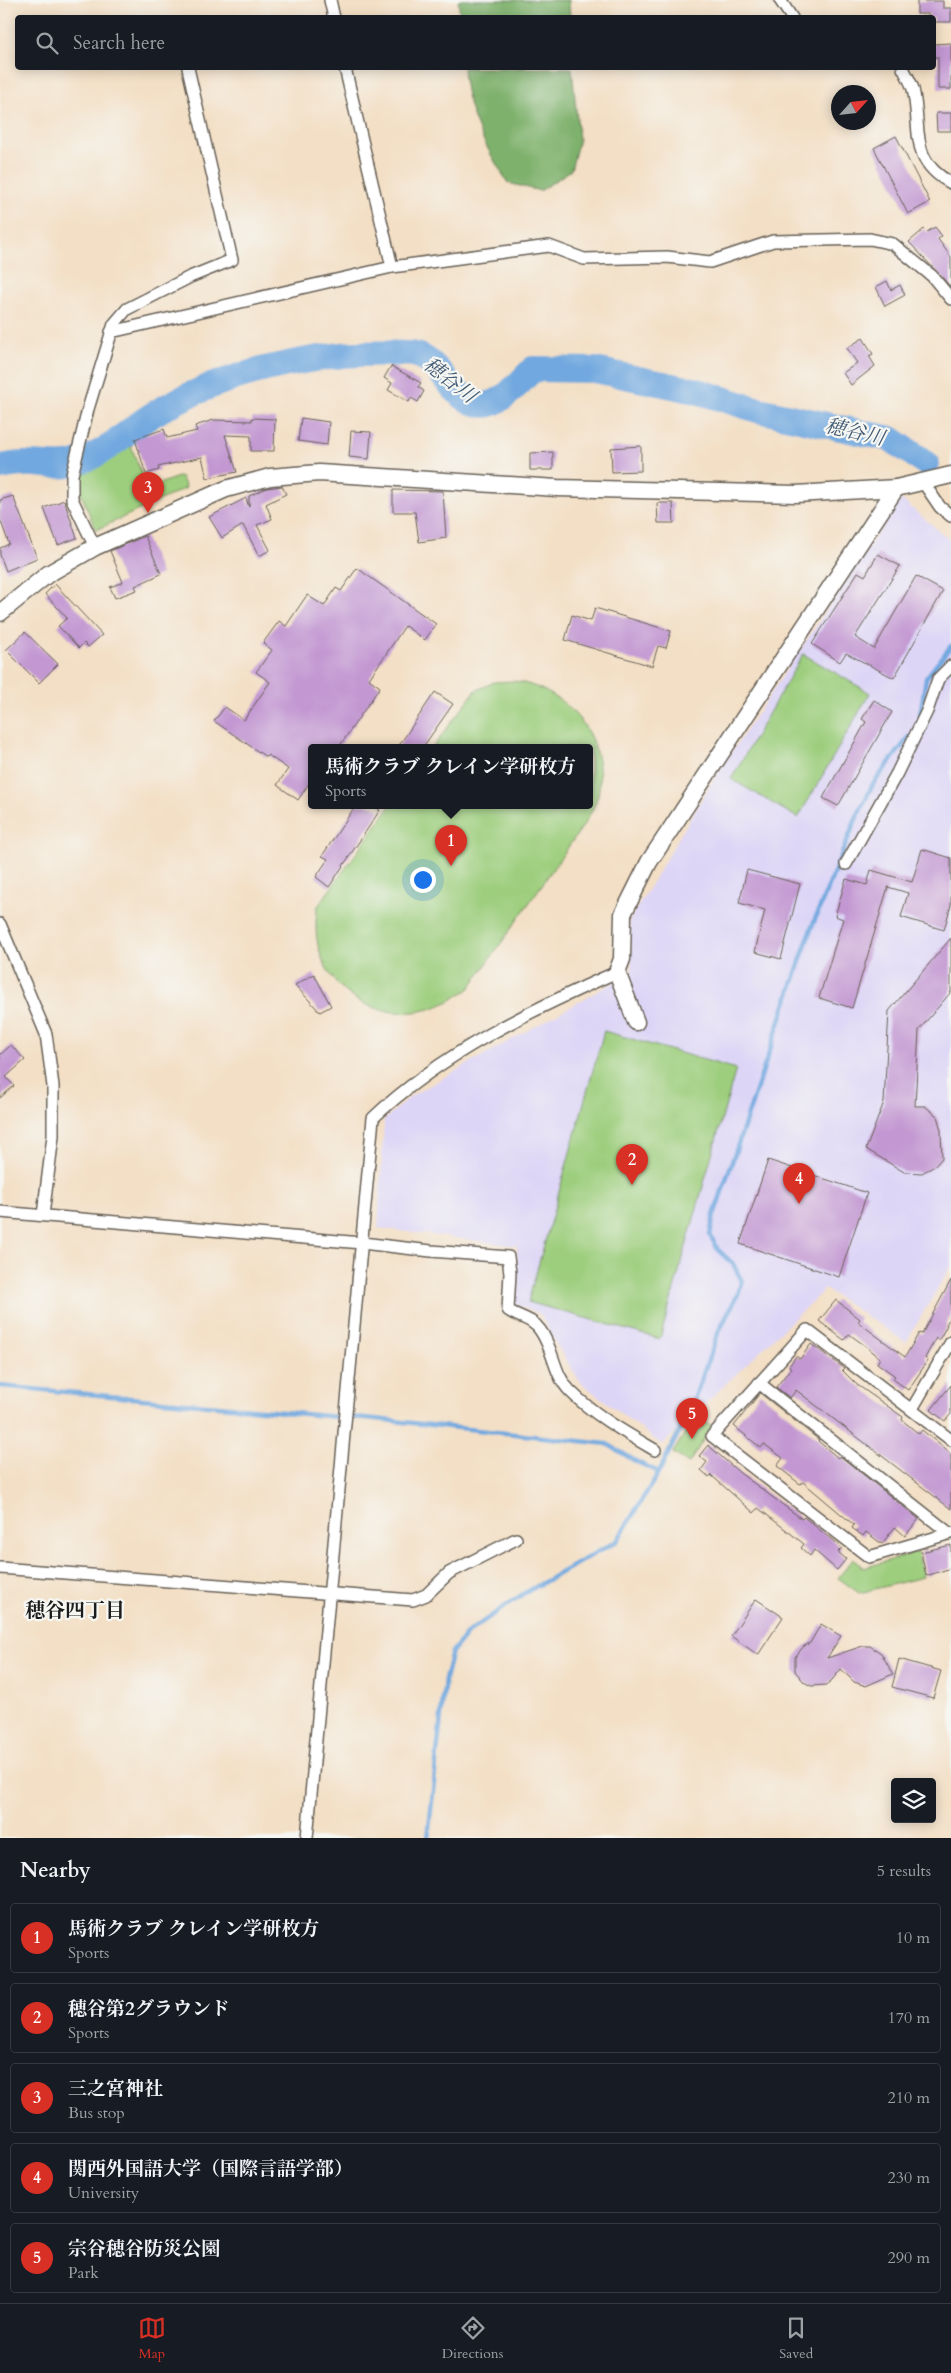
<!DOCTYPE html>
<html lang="en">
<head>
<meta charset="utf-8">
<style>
  :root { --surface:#171b24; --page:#20242c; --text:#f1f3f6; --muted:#9ea1a6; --line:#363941; --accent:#d93025 }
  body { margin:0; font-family:Cardo,"Noto Serif JP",serif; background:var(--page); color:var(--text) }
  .controls { position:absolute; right:15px; bottom:15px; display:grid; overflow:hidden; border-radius:5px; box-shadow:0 2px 12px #0003 }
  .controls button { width:45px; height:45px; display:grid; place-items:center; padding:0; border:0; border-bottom:1px solid var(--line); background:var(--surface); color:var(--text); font:25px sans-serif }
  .compass { position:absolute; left:831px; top:85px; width:45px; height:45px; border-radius:50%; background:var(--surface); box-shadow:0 2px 12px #0003; rotate:63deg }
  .you { position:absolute; left:422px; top:879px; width:18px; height:18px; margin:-12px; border:4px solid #fff; border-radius:50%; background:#1a73e8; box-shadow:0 0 0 8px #1a73e833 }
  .badge { display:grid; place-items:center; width:32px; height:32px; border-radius:50%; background:var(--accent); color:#fff; font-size:16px; font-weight:700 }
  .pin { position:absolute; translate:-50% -41px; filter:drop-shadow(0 1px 2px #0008) }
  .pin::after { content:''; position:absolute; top:26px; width:18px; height:15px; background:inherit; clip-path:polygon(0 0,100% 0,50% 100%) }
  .popup { position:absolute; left:308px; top:744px; width:285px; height:65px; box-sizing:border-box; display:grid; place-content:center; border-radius:5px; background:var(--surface); filter:drop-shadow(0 1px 4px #0005); font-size:16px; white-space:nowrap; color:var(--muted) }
  .popup b { font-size:19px; color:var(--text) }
  .popup::after { content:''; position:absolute; left:50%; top:100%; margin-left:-10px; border:10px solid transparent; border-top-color:var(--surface) }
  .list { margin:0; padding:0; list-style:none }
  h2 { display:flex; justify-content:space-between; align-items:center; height:65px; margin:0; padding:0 20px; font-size:21px }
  h2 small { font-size:16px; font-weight:400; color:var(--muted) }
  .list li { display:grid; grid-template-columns:32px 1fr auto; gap:15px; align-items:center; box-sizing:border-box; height:70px; margin:0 10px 10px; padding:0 10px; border:1px solid var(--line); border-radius:5px }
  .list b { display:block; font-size:19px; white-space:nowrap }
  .list p { margin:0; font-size:16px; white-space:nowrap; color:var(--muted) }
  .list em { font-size:16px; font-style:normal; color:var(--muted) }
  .icon { flex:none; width:28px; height:28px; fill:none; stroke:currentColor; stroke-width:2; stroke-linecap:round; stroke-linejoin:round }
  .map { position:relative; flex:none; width:951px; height:1838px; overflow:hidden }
  .search { position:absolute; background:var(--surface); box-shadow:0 2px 12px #0003; left:15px; right:15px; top:15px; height:55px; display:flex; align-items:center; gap:12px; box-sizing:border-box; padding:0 18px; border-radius:5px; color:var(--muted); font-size:19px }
  .sheet { height:465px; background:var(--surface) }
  nav { display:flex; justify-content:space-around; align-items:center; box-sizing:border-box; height:70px; border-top:1px solid var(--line); background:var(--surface); font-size:14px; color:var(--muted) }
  nav a { display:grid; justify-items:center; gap:2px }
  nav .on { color:var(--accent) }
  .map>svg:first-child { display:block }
  .built { fill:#ddd5f6 }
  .green { fill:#9dce7d; stroke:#5c754c }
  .forest { fill:#7eb16c; stroke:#4d6644 }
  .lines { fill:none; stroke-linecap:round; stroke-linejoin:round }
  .stream { stroke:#71a8df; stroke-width:4.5 }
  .river { stroke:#71a8df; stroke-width:26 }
  .building { fill:#c297d2 }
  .street-casing { stroke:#676057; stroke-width:14 }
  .secondary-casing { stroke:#676057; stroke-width:19 }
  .street { stroke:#fff; stroke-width:11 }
  .secondary { stroke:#fff; stroke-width:16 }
  .labels { text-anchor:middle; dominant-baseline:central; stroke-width:4.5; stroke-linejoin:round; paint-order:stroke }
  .water-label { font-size:20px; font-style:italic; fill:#425b74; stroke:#f6f6f2 }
  .neighbourhood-label { font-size:20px; font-weight:bold; fill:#1c1c1c; stroke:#f6f6f2 }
</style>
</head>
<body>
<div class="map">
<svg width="951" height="1838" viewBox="0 0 951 1838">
  <rect width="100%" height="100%" fill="#f6f6f2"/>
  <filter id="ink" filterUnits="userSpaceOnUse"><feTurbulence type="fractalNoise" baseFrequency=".02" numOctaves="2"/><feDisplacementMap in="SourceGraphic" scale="10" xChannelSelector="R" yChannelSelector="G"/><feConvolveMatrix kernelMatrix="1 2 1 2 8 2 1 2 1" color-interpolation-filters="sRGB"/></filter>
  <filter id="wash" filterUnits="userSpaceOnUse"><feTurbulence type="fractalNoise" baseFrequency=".0096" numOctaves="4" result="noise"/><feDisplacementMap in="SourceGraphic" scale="20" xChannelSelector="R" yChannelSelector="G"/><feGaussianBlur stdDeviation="1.12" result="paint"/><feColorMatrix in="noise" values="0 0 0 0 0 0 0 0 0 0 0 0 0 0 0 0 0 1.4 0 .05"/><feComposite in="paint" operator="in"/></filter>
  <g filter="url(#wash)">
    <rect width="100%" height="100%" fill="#f3dfc5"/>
    <!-- built -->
    <path class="built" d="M901,499L951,541V1266L906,1342L825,1289L662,1445L580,1382L555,1342L540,1314L515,1304L517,1246L378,1228L384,1120L411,1096L632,972L629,921L717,774Z"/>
    <!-- green -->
    <g class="green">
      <path d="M128,438L147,488L181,476L186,488L96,530L79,489L90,450Z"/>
      <path d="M803,654L870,693L798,818L731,779Z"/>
      <path d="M514,681C569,690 608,739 598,795C596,805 588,817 583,826L469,989C454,998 440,1008 421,1011C356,1022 305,970 318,906L391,805H590V747H433L475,691L494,682Z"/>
      <path d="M604,1031L736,1069L660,1339L528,1302Z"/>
      <path d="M695,1416L712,1426L689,1463L673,1453Z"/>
      <path d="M918,1552L923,1577L859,1593L838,1578L854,1558L863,1568Z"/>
    </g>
    <!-- forest -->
    <g class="forest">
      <path d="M458,0H569L570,17H460Z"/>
      <path d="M463,68H572L579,139L571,170L540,191L508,183C486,149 465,109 463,68Z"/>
    </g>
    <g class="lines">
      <!-- stream -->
      <g class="stream">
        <path d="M920,715L926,678L951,646"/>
        <path d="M0,1386L337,1417L366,1418L607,1444L637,1462L659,1472"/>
        <path d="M428,1838L445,1679L452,1652L468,1632L523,1594L617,1541L659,1472L691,1408L718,1333L738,1294L742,1281L733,1264L718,1250L710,1235L714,1215L811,929L856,819L873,784L909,737"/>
      </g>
      <!-- river -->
      <path class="river" d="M0,467C7,466 15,464 23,464C37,463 53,467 68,465C101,459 125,432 152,415C208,380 277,363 342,355C353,354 410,352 417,355C431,360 439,371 448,382C484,425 504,399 533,369L595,370L697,391L758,410L891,439L926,463"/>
    </g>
    <g id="blocks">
      <!-- building -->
      <g class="building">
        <path d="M917,1H943V8H951V22H934V18H929V14H917Z"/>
        <path d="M951,43V89H938V57H934V44Z"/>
        <path d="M936,113H951V131H937Z"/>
        <path d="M896,136L930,202L908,214L874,148Z"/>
        <path d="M935,227L942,236L938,239L951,257V287L909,242L924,229L927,232Z"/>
        <path d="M887,281L891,290L900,285L905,295L885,306L876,287Z"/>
        <path d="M863,338L873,354L869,356L875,366L851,385L843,373L857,363L847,348Z"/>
        <path d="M391,366L421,383L418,387L424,391L418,402L411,398L409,402L388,390L392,383L384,378Z"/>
        <path d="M252,418L275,419L274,451H251V436L225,435L237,472L207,478L202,457L158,467L159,470L146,474L135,439L164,429L167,438L197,431L195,426L213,420L252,421Z"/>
        <path d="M301,418L329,422L327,445L298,441Z"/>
        <path d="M351,431L371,432L369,459L349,457Z"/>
        <path d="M641,446V471L612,472L611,448Z"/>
        <path d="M553,452V470H530V453Z"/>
        <path d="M282,486L286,494L266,504L272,519L257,525L270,550L259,556L243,525L222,538L209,517L246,498L249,507V496L267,488Z"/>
        <path d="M393,490L443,491L446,538L419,542L415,512H393Z"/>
        <path d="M13,496L37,558L6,571L0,555V548L9,544L0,519V500Z"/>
        <path d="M64,500L77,538L58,545L44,508Z"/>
        <path d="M657,503H673L674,523H658Z"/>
        <path d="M145,536L161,574L135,586L137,590L115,598L110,587L123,582L110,551Z"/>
        <path d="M878,554L900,566L855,637L874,649L916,576L943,591L894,678L846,653L840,662L812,644L858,572L865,576Z"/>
        <path d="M357,568L436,624L425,640L405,626L369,679L380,687L339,747H312V779L298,800L277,785L288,769L268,755L266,757L214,721L225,707L244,720L270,682L256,672L272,650L263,643L279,621L286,626L307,595L324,606L336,588L341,591Z"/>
        <path d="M55,584L102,635L88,647L84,643L79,648L58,626L67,618L45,594Z"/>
        <path d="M595,608L671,631L666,648L658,646L652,666L565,640L572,615L591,621Z"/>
        <path d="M25,632L58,664L39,683L6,650Z"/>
        <path d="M435,692L453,704L423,747H398Z"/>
        <path d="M874,700L892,712L838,806L823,798L866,722L862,719Z"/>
        <path d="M356,805H371L380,810L329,887L316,877L328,859L322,856Z"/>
        <path d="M922,849L951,858V905L944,930L901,917L908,893L888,887L852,1008L819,998L843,919L835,916L846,879L867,885L871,870L912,882Z"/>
        <path d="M747,870L800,884L781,959L755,952L765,910L739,903Z"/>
        <path d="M951,938V992L919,1030L915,1106H925L937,1116L941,1130L942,1158L935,1166L922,1173L904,1172L866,1149L884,1102L889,1011Z"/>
        <path d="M314,974L331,1006L320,1012L295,985Z"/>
        <path d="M11,1045L25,1060L6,1077L14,1086L0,1098V1055Z"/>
        <path d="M768,1160L867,1193L839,1277L740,1244Z"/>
        <path d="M951,1280V1315L946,1325H947L939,1340L936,1338L925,1358L928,1360L923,1368L908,1390L893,1379L895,1376L877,1363L880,1358L867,1347L849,1334L844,1340L819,1321L836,1300L860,1319L858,1322L905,1357L919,1333L922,1334Z"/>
        <path d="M811,1344L844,1368L842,1370L856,1384L903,1417L902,1420L919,1434L922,1430L951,1454V1509L796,1390L790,1398L776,1387L791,1368L789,1366L796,1356L800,1359Z"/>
        <path d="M951,1385V1414L945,1421L931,1410Z"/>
        <path d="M760,1393L819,1440L818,1441L838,1458L840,1456L919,1519L905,1536L895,1527L882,1544L866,1532L863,1536L852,1528L854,1525L803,1482L800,1484L777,1466L783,1458L764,1444L761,1448L734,1426Z"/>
        <path d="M708,1445L740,1473L802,1519L804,1517L842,1548L838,1552L846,1559L837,1570L814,1550L810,1556L801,1548L804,1544L785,1529L758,1508L754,1513L711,1475L709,1477L701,1470L707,1462L699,1456Z"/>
        <path d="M951,1545V1568L926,1576L921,1552Z"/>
        <path d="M756,1599L783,1617L758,1655L731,1636Z"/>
        <path d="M821,1624L841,1636L827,1658L863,1646H870L881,1653L893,1674L866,1686L854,1682L841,1669L832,1680L826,1685L811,1686L804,1682L795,1671V1657L804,1646L810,1643Z"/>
        <path d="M899,1659L941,1671L933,1698L892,1687Z"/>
      </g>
    </g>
  </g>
  <g filter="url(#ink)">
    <use href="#blocks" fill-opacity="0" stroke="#676057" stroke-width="1"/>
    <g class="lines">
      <defs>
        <g id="street">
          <path d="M330,0L334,18"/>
          <path d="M780,0L792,18"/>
          <path d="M345,68L392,267"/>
          <path d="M903,68C906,74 911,82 913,89C922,128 908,160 951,183"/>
          <path d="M111,332L392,267L549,246L584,259L667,257L710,262L773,241L870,239L893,244L932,276L951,299"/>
          <path d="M923,482L940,507L951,516"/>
          <path d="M95,547L72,499V475L88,409L114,324L127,309L190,277L232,260L188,68"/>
          <path d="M846,864L897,773L927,711L938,679L951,666"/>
          <path d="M0,924L46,1034L53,1086V1136L43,1215"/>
          <path d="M0,1212L362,1243L431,1251L508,1257L510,1273L508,1310C519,1318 532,1318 540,1330C554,1349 553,1374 570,1391C594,1415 626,1433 655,1450"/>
          <path d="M759,1383L949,1533"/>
          <path d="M912,1409L951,1342"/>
          <path d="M951,1440L807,1330L712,1436L869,1557L951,1533"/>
          <path d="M0,1568L413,1600L426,1595L449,1573L516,1539"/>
          <path d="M307,1838L373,1118C442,1053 531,1010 617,972"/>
        </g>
        <g id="secondary">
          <path d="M0,613L48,574L95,547L226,489L270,477L319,473L557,488L796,494L896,488L951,475"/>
          <path d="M636,1022L617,972L622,959L623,914L649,862L896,488"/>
        </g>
      </defs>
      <!-- street casing -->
      <use href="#street" class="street-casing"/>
      <!-- secondary casing -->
      <use href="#secondary" class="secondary-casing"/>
      <!-- street -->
      <use href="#street" class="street"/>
      <!-- secondary -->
      <use href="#secondary" class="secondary"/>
    </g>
  </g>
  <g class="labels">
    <!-- water labels -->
    <g class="water-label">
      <text transform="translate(450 380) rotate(38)">穂谷川</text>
      <text transform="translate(855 432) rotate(13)">穂谷川</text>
    </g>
    <!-- neighbourhood labels -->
    <g class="neighbourhood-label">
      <text x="75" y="1610">穂谷四丁目</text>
    </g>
  </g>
</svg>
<div class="controls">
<button><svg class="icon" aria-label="layers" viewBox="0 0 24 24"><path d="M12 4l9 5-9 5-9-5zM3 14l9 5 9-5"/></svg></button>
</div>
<svg class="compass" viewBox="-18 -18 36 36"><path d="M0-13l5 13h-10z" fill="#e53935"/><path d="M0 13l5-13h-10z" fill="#9ea1a6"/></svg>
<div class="you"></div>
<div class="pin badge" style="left:451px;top:866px">1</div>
<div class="popup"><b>馬術クラブ クレイン学研枚方</b>Sports</div>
<div class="pin badge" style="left:632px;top:1185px">2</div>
<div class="pin badge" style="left:148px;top:513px">3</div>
<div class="pin badge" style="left:799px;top:1204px">4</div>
<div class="pin badge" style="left:692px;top:1439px">5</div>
<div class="search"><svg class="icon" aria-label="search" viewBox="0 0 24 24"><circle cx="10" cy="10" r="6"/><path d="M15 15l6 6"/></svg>Search here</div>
</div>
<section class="sheet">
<h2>Nearby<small>5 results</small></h2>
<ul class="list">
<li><span class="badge">1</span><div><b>馬術クラブ クレイン学研枚方</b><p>Sports</p></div><em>10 m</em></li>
<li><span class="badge">2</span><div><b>穂谷第2グラウンド</b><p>Sports</p></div><em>170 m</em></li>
<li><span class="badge">3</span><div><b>三之宮神社</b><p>Bus stop</p></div><em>210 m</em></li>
<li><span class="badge">4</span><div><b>関西外国語大学（国際言語学部）</b><p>University</p></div><em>230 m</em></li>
<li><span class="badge">5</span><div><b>宗谷穂谷防災公園</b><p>Park</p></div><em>290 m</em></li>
</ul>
</section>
<nav>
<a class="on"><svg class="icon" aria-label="map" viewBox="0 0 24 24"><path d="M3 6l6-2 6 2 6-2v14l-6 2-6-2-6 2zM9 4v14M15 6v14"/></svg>Map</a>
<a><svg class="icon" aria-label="directions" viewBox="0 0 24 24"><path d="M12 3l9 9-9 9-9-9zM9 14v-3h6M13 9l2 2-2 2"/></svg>Directions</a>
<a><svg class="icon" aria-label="saved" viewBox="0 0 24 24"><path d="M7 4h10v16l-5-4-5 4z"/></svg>Saved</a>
</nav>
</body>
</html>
